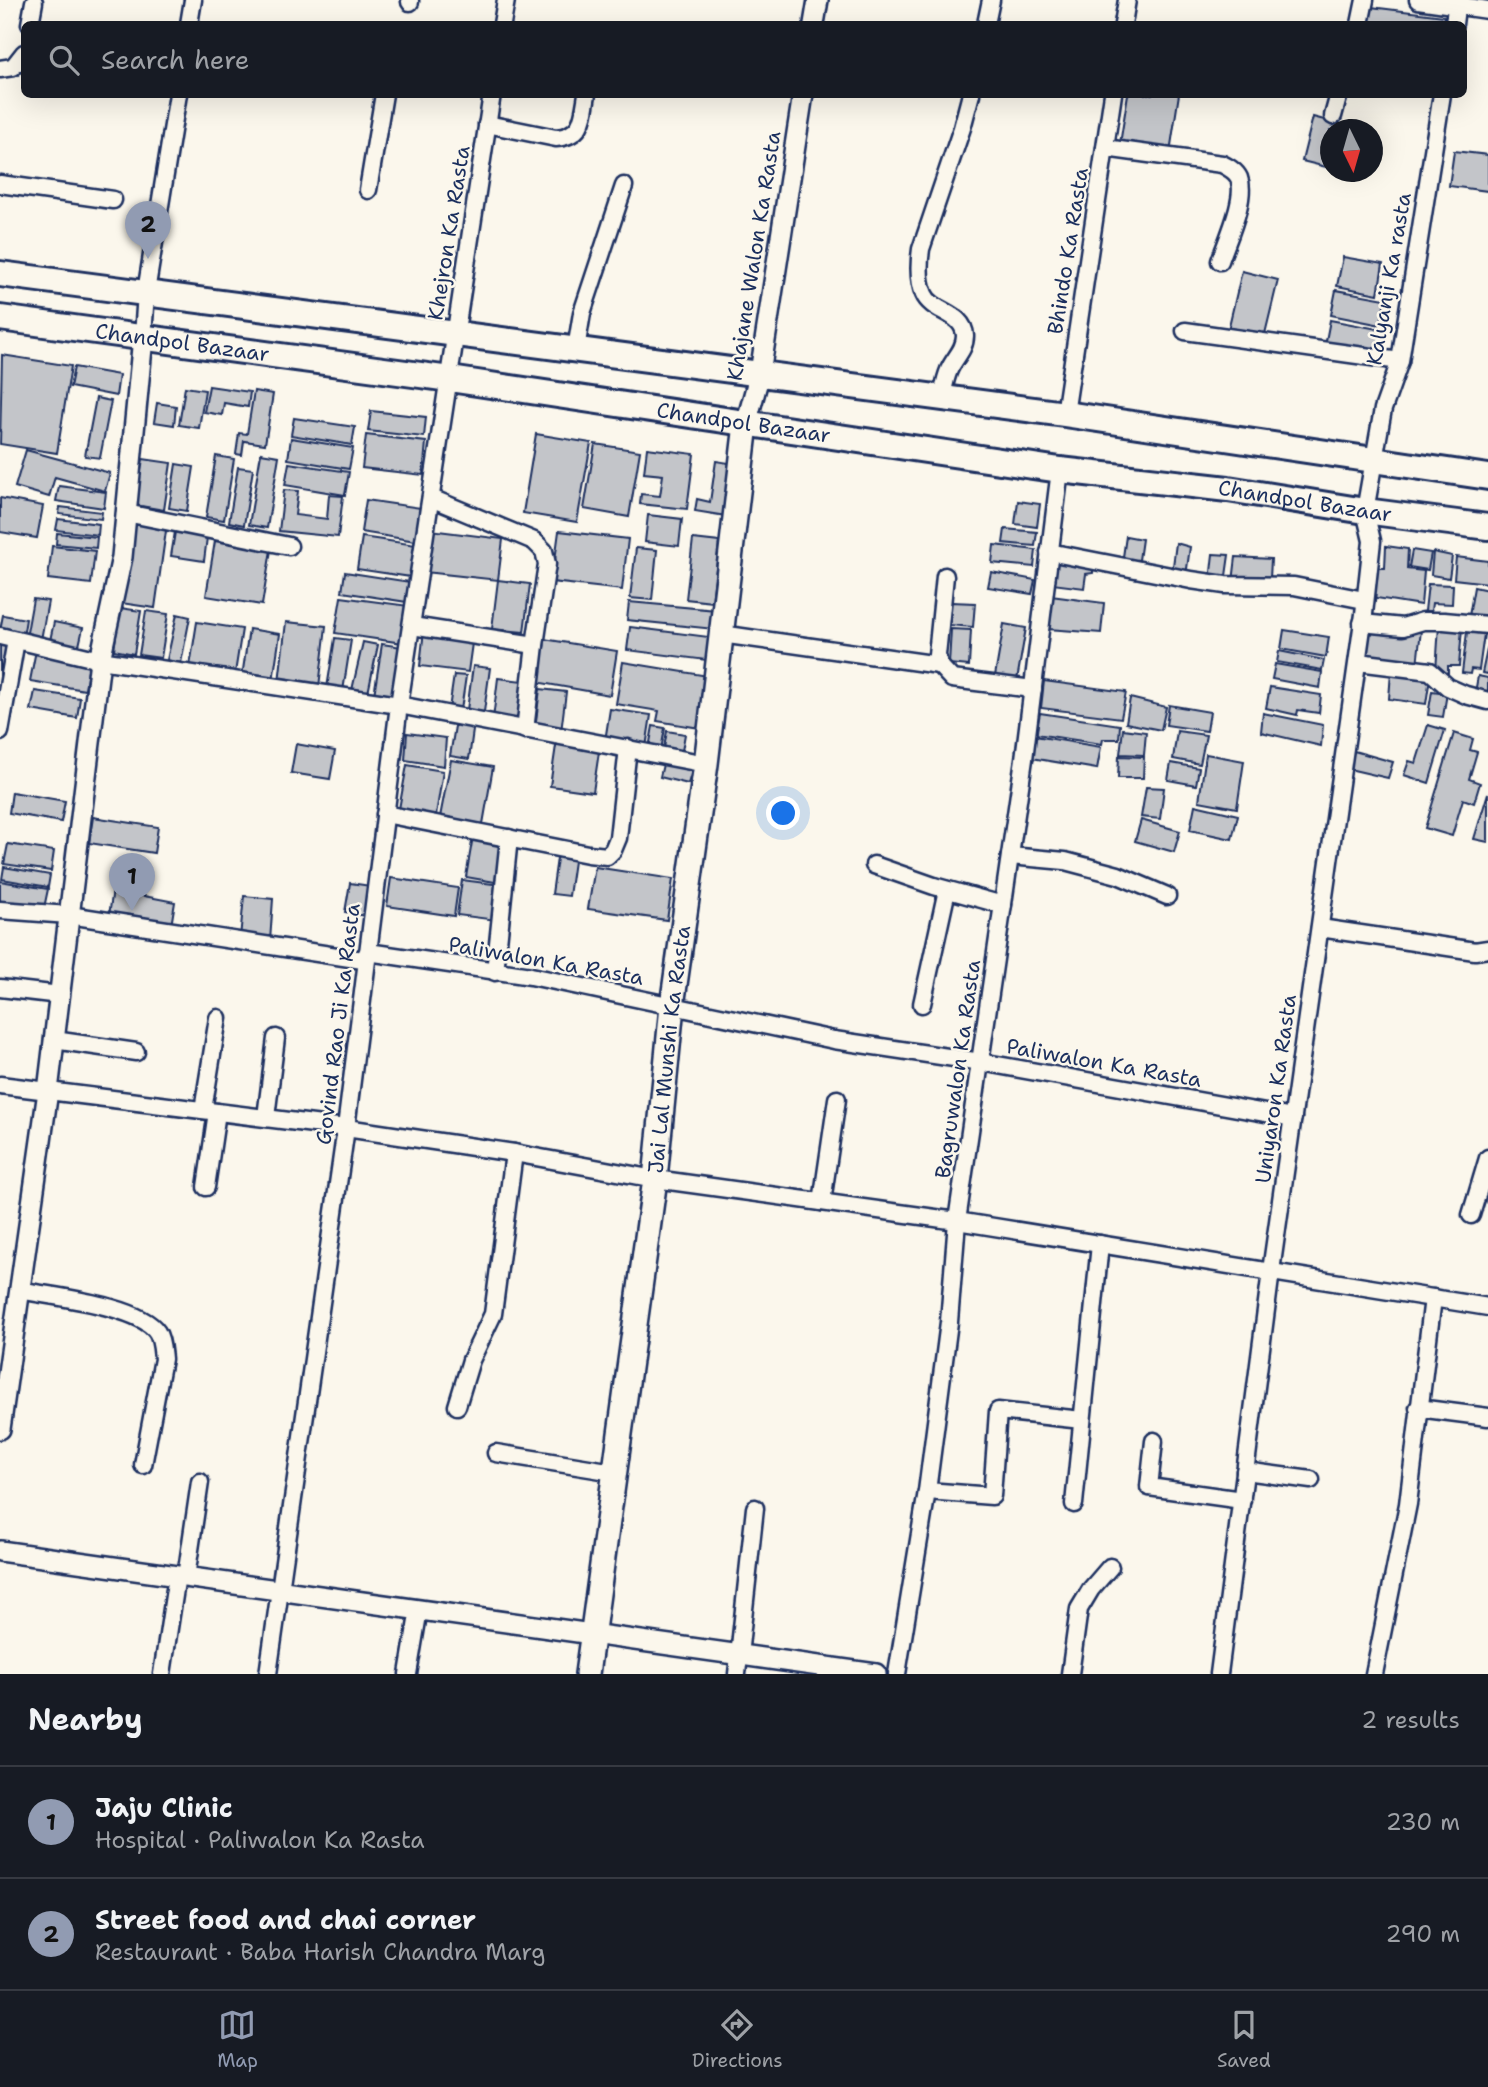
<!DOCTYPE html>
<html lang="en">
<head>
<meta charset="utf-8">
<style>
  :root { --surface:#171b24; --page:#20242c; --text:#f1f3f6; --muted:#9ea1a6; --line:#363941; --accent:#919bb2 }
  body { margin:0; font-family:"Shantell Sans",sans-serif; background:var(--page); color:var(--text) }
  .compass { position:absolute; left:1320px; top:119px; width:63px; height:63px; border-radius:50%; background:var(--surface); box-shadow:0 7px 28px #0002; rotate:175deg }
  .you { position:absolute; left:784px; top:814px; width:24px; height:24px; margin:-18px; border:5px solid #fff; border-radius:50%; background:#1a73e8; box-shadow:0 0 0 10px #1a73e833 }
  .badge { display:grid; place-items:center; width:46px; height:46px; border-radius:50%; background:var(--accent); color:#111; font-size:23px; font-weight:700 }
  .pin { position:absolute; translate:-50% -58px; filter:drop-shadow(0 2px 4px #0008) }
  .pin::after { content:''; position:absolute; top:37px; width:24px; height:21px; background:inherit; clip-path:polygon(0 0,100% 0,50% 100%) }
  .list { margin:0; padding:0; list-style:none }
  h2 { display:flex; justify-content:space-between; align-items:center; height:91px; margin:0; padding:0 28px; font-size:30px }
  h2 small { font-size:23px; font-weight:400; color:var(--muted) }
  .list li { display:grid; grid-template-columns:46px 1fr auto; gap:21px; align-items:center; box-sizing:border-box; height:112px; padding:0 28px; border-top:2px solid var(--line) }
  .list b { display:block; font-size:26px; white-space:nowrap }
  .list p { margin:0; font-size:23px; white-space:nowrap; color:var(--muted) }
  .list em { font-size:23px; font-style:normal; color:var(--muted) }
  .icon { flex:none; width:38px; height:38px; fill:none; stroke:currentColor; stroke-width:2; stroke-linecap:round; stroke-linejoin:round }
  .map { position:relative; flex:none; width:1488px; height:1674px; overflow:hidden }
  .search { position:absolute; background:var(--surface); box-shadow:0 7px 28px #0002; left:21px; right:21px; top:21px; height:77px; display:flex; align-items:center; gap:18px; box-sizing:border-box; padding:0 24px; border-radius:10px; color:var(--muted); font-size:26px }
  .sheet { height:315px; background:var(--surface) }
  nav { display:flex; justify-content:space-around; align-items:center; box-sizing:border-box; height:98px; border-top:2px solid var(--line); background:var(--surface); font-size:19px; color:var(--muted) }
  nav a { display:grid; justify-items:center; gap:4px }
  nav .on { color:var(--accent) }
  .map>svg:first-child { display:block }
  .building { fill:#c3c5c9; stroke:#1b2f5e; stroke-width:2 }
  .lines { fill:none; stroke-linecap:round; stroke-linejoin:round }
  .minor-casing { stroke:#1b2f5e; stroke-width:21 }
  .tertiary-casing { stroke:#1b2f5e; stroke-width:24 }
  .secondary-casing { stroke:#1b2f5e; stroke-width:28 }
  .primary-casing { stroke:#1b2f5e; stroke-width:30 }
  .minor { stroke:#fbf7ec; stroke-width:16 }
  .tertiary { stroke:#fbf7ec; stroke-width:19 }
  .secondary { stroke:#fbf7ec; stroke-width:23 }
  .primary { stroke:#fbf7ec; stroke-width:24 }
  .labels { text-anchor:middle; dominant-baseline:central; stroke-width:5; stroke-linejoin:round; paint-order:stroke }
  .street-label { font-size:21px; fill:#1b2f5e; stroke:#fbf7ec }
</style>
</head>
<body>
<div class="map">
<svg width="1488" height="1674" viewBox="0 0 1488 1674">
  <rect width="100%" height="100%" fill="#fbf7ec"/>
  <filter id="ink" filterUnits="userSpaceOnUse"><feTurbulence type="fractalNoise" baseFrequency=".0143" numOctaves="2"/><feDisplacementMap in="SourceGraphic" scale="14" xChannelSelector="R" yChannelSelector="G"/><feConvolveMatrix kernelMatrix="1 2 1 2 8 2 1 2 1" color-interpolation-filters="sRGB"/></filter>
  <g filter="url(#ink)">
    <!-- building -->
    <g class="building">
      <path d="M1371,7L1444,16L1443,24H1369Z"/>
      <path d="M1128,94H1179L1170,152L1120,144Z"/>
      <path d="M1313,117L1358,129L1330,130V168L1302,161Z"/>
      <path d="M1454,151L1488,155V191L1449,186Z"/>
      <path d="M1343,257L1383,264L1378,294L1337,286Z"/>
      <path d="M1242,271L1278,280L1264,338L1228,330Z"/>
      <path d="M1336,290L1385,299L1381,325L1331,315Z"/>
      <path d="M1330,320L1383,330L1378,357L1325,346Z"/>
      <path d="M2,355L71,366L57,453L0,444Z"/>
      <path d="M74,367L119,375L116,396L70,387Z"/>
      <path d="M209,386L250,392L248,407L224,403L222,415L204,412Z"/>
      <path d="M185,387L205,390L199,428L179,425Z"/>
      <path d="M254,391L273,394L265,444L244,441L242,455L236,454L239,433L247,434Z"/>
      <path d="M96,398L111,401L100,458L85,456Z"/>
      <path d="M157,403L176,406L174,425L154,422Z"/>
      <path d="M371,411L426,417L424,437L368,431Z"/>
      <path d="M294,418L355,427L352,445L291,435Z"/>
      <path d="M536,434L591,443L577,522L523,513Z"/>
      <path d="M366,435L426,442L423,475L362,468Z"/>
      <path d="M291,438L353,448L349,469L288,459Z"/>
      <path d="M595,444L640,451L629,517L584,509Z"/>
      <path d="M647,448L694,454L687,509L640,504L641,494L660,496L663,475L644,473Z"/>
      <path d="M26,450L110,473L105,491L55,477L49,497L15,487Z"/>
      <path d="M261,453L279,456L267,528L249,525Z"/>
      <path d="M216,456L234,459L224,520L206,517Z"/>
      <path d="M143,459L171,463L164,510L135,505Z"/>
      <path d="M716,461L735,464L726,516L695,511L697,499L710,502Z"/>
      <path d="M289,463L349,472L345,495L285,485Z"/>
      <path d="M176,464L194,467L187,511L169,508Z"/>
      <path d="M238,467L253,469L244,525L229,522Z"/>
      <path d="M59,486L106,492L104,508L56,501Z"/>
      <path d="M284,490L298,491L295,515L327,519L329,495L343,496L338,537L279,531Z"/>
      <path d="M0,498L43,506L37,538L0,532Z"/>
      <path d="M366,500L421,508L416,541L361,532Z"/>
      <path d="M1018,501L1040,504L1037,527L1015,524Z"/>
      <path d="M60,507L102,512L101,519L59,514Z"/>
      <path d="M648,515L682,519L679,546L645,542Z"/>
      <path d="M58,519L99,524L98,535L56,530Z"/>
      <path d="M133,519L167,524L155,608L121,603Z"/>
      <path d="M1005,529L1037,532L1035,546L1003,543Z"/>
      <path d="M430,530L503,539L498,580L425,572Z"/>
      <path d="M559,531L628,539L622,590L552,582Z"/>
      <path d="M175,532L207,537L204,561L171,556Z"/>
      <path d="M57,533L97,537L96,548L56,544Z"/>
      <path d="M1126,536L1142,539L1138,567L1122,564Z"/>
      <path d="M362,537L416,545L411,577L357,569Z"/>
      <path d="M693,539L719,542L712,602L686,599Z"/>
      <path d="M215,541L271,550L262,605L206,596Z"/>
      <path d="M1176,543L1190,547L1186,576L1172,574Z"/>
      <path d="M994,545L1036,550L1034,567L992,563Z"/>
      <path d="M52,546L95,551L91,584L48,579Z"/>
      <path d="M1386,546L1408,549L1407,569L1424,571L1421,605L1370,597L1372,568H1385Z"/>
      <path d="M636,548L657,550L652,600L630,598Z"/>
      <path d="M1412,550L1431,553L1428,570L1409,567Z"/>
      <path d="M1433,552L1452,556L1449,578L1431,575Z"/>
      <path d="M1213,554L1229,555L1225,583L1210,581Z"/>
      <path d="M1056,556L1093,562V573L1086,574L1084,588L1052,584Z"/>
      <path d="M1236,557L1271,559L1270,579L1233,582Z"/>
      <path d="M1456,557L1488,561V583L1454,579Z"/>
      <path d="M345,572L410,582L407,602L342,592Z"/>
      <path d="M991,572L1035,580L1032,594L988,587Z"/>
      <path d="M498,580L530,584L524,632L492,629Z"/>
      <path d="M1428,584L1453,585L1452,604L1432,603L1431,611H1425Z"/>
      <path d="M1474,587L1488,590V618L1469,616Z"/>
      <path d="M1051,596L1104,603L1101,633L1048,629Z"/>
      <path d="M341,597L409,606L403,643L335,633Z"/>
      <path d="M33,599L48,601L41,640L26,638Z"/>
      <path d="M629,602L716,610L714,629L627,620Z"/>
      <path d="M951,602L975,603L973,627L949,625Z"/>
      <path d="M120,608L141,611L134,654L114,650Z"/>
      <path d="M146,611L168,614L161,658L139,655Z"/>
      <path d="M177,614L190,617L181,663L167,660Z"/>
      <path d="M3,615L26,619L23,637L0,630Z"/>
      <path d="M54,622L83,628L78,650L49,645Z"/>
      <path d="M197,622L242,629L235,673L190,666Z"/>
      <path d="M286,622L326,626L319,687L279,682Z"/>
      <path d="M1004,624L1026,628L1017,680L995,676Z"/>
      <path d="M1439,625L1462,627L1459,666H1448V673L1436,671Z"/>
      <path d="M1367,626L1421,630L1417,665L1365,660Z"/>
      <path d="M630,627L709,637L706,660L627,650Z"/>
      <path d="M249,629L280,634L273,681L242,677Z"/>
      <path d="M951,629L971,630L969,666L949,664Z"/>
      <path d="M424,630L473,636L468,672L420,666Z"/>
      <path d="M1284,630L1329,637L1326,657L1281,649Z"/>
      <path d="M1467,632L1484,634L1479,670L1471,669L1470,674L1462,673Z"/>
      <path d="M335,638L351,640L343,691L327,688Z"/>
      <path d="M0,639L7,640L0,683Z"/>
      <path d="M544,639L617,651L610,695L536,682Z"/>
      <path d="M363,642L378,645L368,693L352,690Z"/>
      <path d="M382,644L402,647L394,698L374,695Z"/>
      <path d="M1488,645V674L1482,673Z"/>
      <path d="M36,650L90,659L85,690L30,681Z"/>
      <path d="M1279,651L1324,660L1322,670L1277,662Z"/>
      <path d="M623,662L708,676L700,728L657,721L659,711L616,704Z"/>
      <path d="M1275,664L1322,672L1320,688L1272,679Z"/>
      <path d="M473,666L490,668L484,712L467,710Z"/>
      <path d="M1391,672L1430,677L1426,704L1389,699Z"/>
      <path d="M454,675L466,676L461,710L449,709Z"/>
      <path d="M1478,676L1488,678V696L1475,693Z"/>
      <path d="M498,678L523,681L518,721L493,719Z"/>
      <path d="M1044,681L1126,692L1121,718L1041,708Z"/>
      <path d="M1270,687L1321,695L1319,713L1298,710L1297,715L1266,708Z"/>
      <path d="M540,689L566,692L561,732L535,729Z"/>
      <path d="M35,691L80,698L77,718L31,710Z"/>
      <path d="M1432,691L1447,693L1443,717L1428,715Z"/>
      <path d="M1130,698L1166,707L1161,730L1126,723Z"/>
      <path d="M1169,705L1210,712L1207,731L1166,725Z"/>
      <path d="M610,709L651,715L646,747L605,741Z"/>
      <path d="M1040,713L1120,725L1119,739H1103L1102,744L1036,734Z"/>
      <path d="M1263,713L1323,725L1321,746L1261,732Z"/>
      <path d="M456,720L474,723L469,759L450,756Z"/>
      <path d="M1428,725L1445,730L1429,783L1404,775L1409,761L1416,763Z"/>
      <path d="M653,726L665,728L661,750L649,748Z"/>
      <path d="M1123,729L1146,732L1144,755L1120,754Z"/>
      <path d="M667,731L685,734L682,751L664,748Z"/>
      <path d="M1177,731L1206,735L1200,764L1173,759Z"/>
      <path d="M407,733L446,738L444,766L405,760Z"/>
      <path d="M1454,733L1473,739L1470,750L1477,752L1469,779L1480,783L1474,803L1463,799L1452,836L1425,828Z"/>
      <path d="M1035,736L1101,747L1097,769L1031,758Z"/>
      <path d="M557,739L600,745L593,792L550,786Z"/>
      <path d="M296,744L335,751L330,779L291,773Z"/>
      <path d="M1354,751L1393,762L1388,778L1349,769Z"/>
      <path d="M1206,754L1244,761L1237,808L1199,801Z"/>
      <path d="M1119,756L1144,757L1143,778H1118Z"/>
      <path d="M451,760L493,767L483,824L440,817Z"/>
      <path d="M664,760L693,767L688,784L660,777Z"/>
      <path d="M1171,763L1199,768L1196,785L1168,780Z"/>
      <path d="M407,765L443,771L436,815L399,809Z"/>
      <path d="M1146,787L1164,788L1160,819L1141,817Z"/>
      <path d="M12,792L65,801L61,822L9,813Z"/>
      <path d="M1488,793V842L1474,839Z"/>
      <path d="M1195,805L1238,815L1232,839L1190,830Z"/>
      <path d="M93,817L158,827L154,853L89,843Z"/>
      <path d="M1141,820L1180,831L1174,852L1135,841Z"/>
      <path d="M473,836L501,840L495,882L466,877Z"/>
      <path d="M8,844L54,851L51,871L4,864Z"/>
      <path d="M558,851L575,854L569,896L552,894Z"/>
      <path d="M4,867L50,875L48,887L2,879Z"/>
      <path d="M595,867L673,879L667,920L588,909Z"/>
      <path d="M391,878L458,888L454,916L387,906Z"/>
      <path d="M462,880L501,885L496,920L457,915Z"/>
      <path d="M0,881L48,889L44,908L0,901Z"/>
      <path d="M350,883L371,886L365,916L345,912Z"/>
      <path d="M113,890L175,902L171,926L109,915Z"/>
      <path d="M244,896L273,899L270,941L240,938Z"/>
    </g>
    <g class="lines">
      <defs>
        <g id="minor">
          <path d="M1418,0L1488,10"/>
          <path d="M410,2V0"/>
          <path d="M30,24L34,2"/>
          <path d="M189,24L193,0"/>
          <path d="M502,24L506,0"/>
          <path d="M986,24L991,0"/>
          <path d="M1123,24L1127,0"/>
          <path d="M1360,24L1365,0"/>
          <path d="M1454,24L1457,0"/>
          <path d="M0,69L13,67L24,53"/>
          <path d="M1333,116L1339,94"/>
          <path d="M487,124L556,138C583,136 583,118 587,94"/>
          <path d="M1105,148L1222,164C1228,167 1236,171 1239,178C1247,198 1227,240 1220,261"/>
          <path d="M0,184L113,200"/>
          <path d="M368,190L384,94"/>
          <path d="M1185,331L1400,361"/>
          <path d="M143,337L146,292L178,94"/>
          <path d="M576,349L582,313L624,186"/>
          <path d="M942,397C944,388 945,379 949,370C954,358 965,350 965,336C964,312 932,313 924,294C918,280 919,263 921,249L962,128L971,94"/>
          <path d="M1065,414L1113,94"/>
          <path d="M431,498L534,541L544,551L547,564L535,645L525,730"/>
          <path d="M126,513L289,546"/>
          <path d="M1049,552L1191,580L1225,585L1294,586L1364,600"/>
          <path d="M945,576L937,655L939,665L952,679L1033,689"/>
          <path d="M1362,623L1403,627L1423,621H1444L1488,625"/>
          <path d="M412,626L535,645"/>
          <path d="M721,634L939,665"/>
          <path d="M0,636L100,660L399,705L706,764"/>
          <path d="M1358,662L1430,671L1448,687L1466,695L1488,701"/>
          <path d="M0,732L16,640"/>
          <path d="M385,814L588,854L607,856L613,850L618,838L628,748"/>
          <path d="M1010,856L1065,861L1118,875L1167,896"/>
          <path d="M874,865L934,886L1003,905"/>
          <path d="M0,910L69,915L363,960L368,952L531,976L834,1040L981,1062L1293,1118"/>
          <path d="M1320,928L1475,951L1488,949"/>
          <path d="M495,972L509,838"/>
          <path d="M0,988L60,995"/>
          <path d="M922,1004L947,890"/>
          <path d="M54,1040L136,1052"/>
          <path d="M0,1085L346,1128L514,1153L655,1179L957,1221L1488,1307"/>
          <path d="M203,1110L218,1018"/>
          <path d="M266,1117L276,1038"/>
          <path d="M206,1187L217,1112"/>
          <path d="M822,1202L837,1099"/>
          <path d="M1471,1215L1488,1158"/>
          <path d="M20,1290C52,1297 139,1305 157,1332C162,1340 162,1350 163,1359L143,1465"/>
          <path d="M457,1406L471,1360L493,1314L514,1153"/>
          <path d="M1418,1408L1488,1417"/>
          <path d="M1154,1441L1149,1487L1242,1500"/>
          <path d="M496,1453L614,1472"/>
          <path d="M1245,1471L1311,1480"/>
          <path d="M927,1491L992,1496L998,1411L1082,1420"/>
          <path d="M1074,1504L1100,1244"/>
          <path d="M186,1577L200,1482"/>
          <path d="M162,1674L177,1576"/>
          <path d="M268,1674L346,1128L399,705L492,94"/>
          <path d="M408,1674L419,1609"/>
          <path d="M737,1674L755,1508"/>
          <path d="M897,1674L927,1491L949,1322L957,1221L1024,759L1060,470"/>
          <path d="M1070,1674L1079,1609L1091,1589L1110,1567"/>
          <path d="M1219,1674L1271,1271L1364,614L1372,541L1365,511L1383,409L1400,361L1442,94"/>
          <path d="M1374,1674L1408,1504L1433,1298"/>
        </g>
        <g id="tertiary">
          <path d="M814,24L818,0"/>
          <path d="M746,424L760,373L803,94"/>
          <path d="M0,1429L48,1091L100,660L122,557L143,337"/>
          <path d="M0,1551L876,1674"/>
        </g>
        <g id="secondary">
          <path id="s1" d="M587,1674L655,1179L672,1006L706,764L746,424"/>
        </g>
        <g id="primary">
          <path d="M0,274L1065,414L1488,477"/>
          <path id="s2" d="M0,318L450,379L1060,470L1228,489L1365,511L1488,527"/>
        </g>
      </defs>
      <!-- minor casing -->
      <use href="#minor" class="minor-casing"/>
      <!-- tertiary casing -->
      <use href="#tertiary" class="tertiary-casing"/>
      <!-- secondary casing -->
      <use href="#secondary" class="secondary-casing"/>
      <!-- primary casing -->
      <use href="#primary" class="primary-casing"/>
      <!-- minor -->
      <use href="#minor" class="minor"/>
      <!-- tertiary -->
      <use href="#tertiary" class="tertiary"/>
      <!-- secondary -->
      <use href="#secondary" class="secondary"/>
      <!-- primary -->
      <use href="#primary" class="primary"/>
    </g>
  </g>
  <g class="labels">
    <!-- street labels -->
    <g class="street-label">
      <text transform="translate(449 233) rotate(-81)">Khejron Ka Rasta</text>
      <text transform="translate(1068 251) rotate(-81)">Bhindo Ka Rasta</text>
      <text transform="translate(754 256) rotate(-81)">Khajane Walon Ka Rasta</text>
      <text transform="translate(1389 279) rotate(-80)">Kalyanji Ka rasta</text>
      <text stroke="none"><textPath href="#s2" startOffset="184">Chandpol Bazaar</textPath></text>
      <text stroke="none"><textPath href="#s2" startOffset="751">Chandpol Bazaar</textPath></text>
      <text stroke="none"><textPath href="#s2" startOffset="1318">Chandpol Bazaar</textPath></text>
      <text transform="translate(546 961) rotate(10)">Paliwalon Ka Rasta</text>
      <text transform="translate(338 1024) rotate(-83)">Govind Rao Ji Ka Rasta</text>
      <text stroke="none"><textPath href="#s1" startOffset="630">Jai Lal Munshi Ka Rasta</textPath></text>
      <text transform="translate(1104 1063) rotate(10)">Paliwalon Ka Rasta</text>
      <text transform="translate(958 1069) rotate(-82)">Bagruwalon Ka Rasta</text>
      <text transform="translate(1276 1089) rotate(-82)">Uniyaron Ka Rasta</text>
    </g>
  </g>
</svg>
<svg class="compass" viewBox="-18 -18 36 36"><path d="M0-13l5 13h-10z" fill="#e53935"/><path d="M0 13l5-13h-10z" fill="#9ea1a6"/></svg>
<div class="you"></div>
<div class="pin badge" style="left:132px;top:911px">1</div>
<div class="pin badge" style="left:148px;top:259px">2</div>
<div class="search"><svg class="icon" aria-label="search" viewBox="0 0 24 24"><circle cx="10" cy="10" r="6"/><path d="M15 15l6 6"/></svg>Search here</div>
</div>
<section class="sheet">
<h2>Nearby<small>2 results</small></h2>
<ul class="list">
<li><span class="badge">1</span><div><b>Jaju Clinic</b><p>Hospital · Paliwalon Ka Rasta</p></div><em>230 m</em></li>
<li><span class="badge">2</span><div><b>Street food and chai corner</b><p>Restaurant · Baba Harish Chandra Marg</p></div><em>290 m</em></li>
</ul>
</section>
<nav>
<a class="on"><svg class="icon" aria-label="map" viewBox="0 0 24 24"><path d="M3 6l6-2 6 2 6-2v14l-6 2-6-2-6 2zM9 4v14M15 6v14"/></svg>Map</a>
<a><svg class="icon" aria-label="directions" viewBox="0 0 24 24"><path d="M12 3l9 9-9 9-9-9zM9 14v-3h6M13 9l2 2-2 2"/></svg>Directions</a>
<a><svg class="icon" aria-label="saved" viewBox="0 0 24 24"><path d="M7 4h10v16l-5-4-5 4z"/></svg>Saved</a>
</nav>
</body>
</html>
